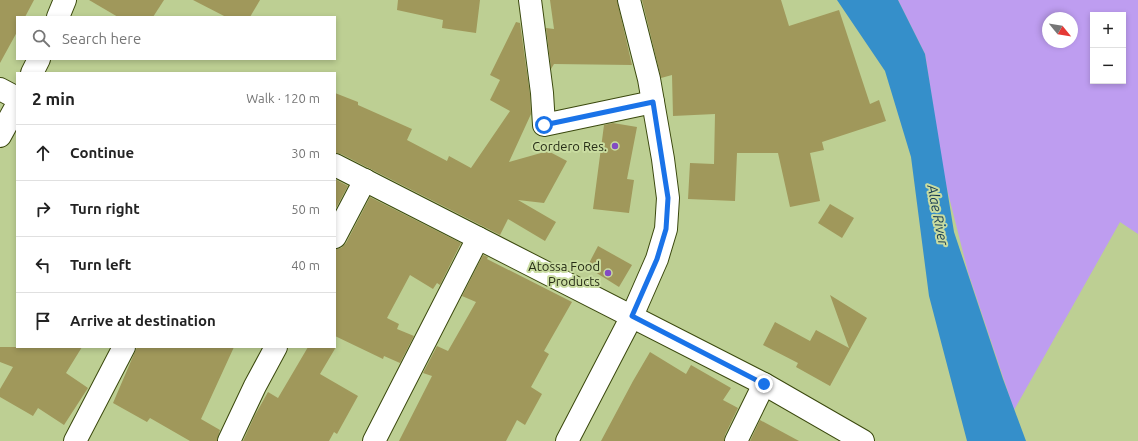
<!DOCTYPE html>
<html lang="en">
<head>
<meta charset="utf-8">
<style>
  :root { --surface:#fff; --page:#f2f2f2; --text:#222; --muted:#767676; --line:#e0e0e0 }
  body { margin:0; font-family:Ubuntu,sans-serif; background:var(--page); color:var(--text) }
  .controls { position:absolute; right:12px; top:12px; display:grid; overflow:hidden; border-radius:0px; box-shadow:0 2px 6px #0003 }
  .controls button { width:36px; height:36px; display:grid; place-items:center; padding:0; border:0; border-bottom:1px solid var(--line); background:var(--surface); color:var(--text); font:20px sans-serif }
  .compass { position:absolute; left:1042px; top:12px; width:36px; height:36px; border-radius:50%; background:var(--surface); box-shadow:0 2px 6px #0003; rotate:120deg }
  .stop { position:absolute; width:12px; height:12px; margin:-9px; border:3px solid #1a73e8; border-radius:50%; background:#fff }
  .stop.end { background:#1a73e8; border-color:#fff; box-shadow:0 1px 4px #0008 }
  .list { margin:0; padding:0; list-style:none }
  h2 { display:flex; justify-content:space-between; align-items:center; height:52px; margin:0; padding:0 16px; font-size:17px }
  h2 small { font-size:13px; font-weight:400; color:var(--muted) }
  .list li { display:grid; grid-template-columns:26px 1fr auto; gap:12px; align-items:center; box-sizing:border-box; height:56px; padding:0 16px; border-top:1px solid var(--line) }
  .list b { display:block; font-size:15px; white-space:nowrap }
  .list em { font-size:13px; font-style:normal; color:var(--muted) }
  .icon { flex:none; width:22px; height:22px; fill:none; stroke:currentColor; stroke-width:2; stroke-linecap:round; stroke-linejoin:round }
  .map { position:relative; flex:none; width:1138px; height:441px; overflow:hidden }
  .search { position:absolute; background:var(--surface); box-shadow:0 2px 6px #0003; left:16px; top:16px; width:320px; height:44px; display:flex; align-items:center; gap:10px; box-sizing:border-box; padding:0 14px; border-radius:0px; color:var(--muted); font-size:15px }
  .panel { position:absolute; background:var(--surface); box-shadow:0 2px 6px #0003; left:16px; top:72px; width:320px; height:276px; border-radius:0px }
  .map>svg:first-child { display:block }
  .green { fill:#be9df0; fill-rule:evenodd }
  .water { fill:#358fca }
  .building { fill:#a0985b }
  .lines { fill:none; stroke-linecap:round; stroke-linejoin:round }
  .minor-casing { stroke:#3a480d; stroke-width:24 }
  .minor { stroke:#fff; stroke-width:22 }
  .route { stroke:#1a73e8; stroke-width:5 }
  .poi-dot { fill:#834cc3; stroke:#c9dca0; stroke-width:1.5 }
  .labels { text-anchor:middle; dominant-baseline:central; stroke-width:4; stroke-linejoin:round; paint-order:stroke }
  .poi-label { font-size:13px; fill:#282e17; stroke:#c9dca0; text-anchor:end }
  .water-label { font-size:14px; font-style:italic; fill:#163b54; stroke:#c9dca0 }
</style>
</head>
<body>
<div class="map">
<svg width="1138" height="441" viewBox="0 0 1138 441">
  <rect width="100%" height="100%" fill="#bdcf93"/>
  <!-- green -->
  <path class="green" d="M898,0H1138V234L1120,222L1014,410L968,272L944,177L925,54ZM1093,15H1123V81H1093ZM1048,18H1072V42H1048Z"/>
  <!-- water -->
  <path class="water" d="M837,0H898L925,54L954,232L1003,379L1026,441H967L929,296L911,157L885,71Z"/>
  <!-- building -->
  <g class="building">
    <path d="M0,0H34L25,17H17V32L0,63Z"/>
    <path d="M89,0H164L153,17H118Z"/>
    <path d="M193,0H260L250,17H226Z"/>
    <path d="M398,0H480L476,33L442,28L443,20L397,10Z"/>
    <path d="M550,0H617L632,65L554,64L551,69L546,28L554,29Z"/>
    <path d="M642,0H781L789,26L839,10L870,104L879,100L886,121L822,142L824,150L810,153L820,201L790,207L778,153H737L735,201L688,199L690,163L714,164L715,114L673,116L672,75L661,78Z"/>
    <path d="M516,22L520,23L530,94L531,114L509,162L548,151L567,161L544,203L518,200L556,222L545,241L508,219L500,235L341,154L335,153V93L358,102V105L412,129L407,140L447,161L449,156L471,168L510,111L490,100L500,80L490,75Z"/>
    <path d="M613,123L637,127L627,179L634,180L629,213L593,209L604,125Z"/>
    <path d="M335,179L348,186L335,210Z"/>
    <path d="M370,197L461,243L440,285L437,283L433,289L410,275L387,318L399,324L397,329L414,336L400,363L384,356L383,359L335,336V249L341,248L346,243Z"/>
    <path d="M830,204L854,218L842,238L818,223Z"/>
    <path d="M598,246L632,265L619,287L587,267Z"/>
    <path d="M483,255L488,257L487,259L572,302L544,351L549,354L531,387L542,394L525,425L517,420L506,441H399L432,376L423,373L437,346L448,351L476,302L462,296Z"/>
    <path d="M830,295L867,318L830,386L796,367L798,363L763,345L775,322L810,341L816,330L849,348Z"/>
    <path d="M0,347H82L66,373L88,388L64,425L38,408L33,416L0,397V389L13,367L0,362Z"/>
    <path d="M137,347H234L201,419L220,430L217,441H190L150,418L147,422L113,403Z"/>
    <path d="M308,347H336L320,374L358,396L337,434L334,432L329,441H243L255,415L268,392L278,398Z"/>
    <path d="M650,352L686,374L691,365L731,388L723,400L738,408L725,435L724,441H601L633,381Z"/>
    <path d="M760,420L799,441H750Z"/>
  </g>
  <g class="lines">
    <defs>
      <g id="minor">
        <path d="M530,0L542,93L544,125L653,102"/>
        <path d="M58,17L65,0"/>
        <path d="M32,73L39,59"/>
        <path d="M0,89L17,98"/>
        <path d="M0,136L17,105"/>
        <path d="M335,165L764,384L863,441"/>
        <path d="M335,237L365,180"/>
        <path d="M75,441L124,347"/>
        <path d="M229,441L255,386L276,347"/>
        <path d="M374,441L478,238"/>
        <path d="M567,441L632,316L657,259L666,229L668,198L663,159L649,79L629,0"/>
        <path d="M736,441L764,384"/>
      </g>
    </defs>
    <!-- minor casing -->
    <use href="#minor" class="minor-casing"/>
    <!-- minor -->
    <use href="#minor" class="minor"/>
  </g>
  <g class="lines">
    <!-- route -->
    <path class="route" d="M544,125L653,102L668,198L666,229L657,259L632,316L764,384"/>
  </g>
  <!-- markers -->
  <g class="poi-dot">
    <circle cx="615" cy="146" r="4"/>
    <circle cx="608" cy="273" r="4"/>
  </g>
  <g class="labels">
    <!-- poi labels -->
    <g class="poi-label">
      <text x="607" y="146">Cordero Res.</text>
      <text x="600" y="266">Atossa Food<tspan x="600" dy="15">Products</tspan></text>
    </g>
    <!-- water labels -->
    <g class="water-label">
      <text transform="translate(938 215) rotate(79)">Alae River</text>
    </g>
  </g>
</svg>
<div class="controls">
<button>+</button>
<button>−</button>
</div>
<svg class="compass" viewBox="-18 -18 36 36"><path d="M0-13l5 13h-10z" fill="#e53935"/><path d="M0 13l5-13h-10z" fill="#767676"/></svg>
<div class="stop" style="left:544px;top:125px"></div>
<div class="stop end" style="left:764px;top:384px"></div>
<div class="search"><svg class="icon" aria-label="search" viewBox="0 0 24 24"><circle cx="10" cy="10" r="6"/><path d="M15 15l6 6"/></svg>Search here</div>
<section class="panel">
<h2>2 min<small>Walk · 120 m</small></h2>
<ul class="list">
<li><svg class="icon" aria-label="ahead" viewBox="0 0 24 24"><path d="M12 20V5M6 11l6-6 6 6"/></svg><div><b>Continue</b></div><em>30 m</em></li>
<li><svg class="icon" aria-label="right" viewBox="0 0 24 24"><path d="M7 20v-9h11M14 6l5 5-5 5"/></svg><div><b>Turn right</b></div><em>50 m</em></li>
<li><svg class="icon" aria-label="left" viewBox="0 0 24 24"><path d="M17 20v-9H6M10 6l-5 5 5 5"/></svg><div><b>Turn left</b></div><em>40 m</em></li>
<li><svg class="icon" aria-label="arrive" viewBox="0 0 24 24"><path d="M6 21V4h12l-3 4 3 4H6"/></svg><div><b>Arrive at destination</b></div></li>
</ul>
</section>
</div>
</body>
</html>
